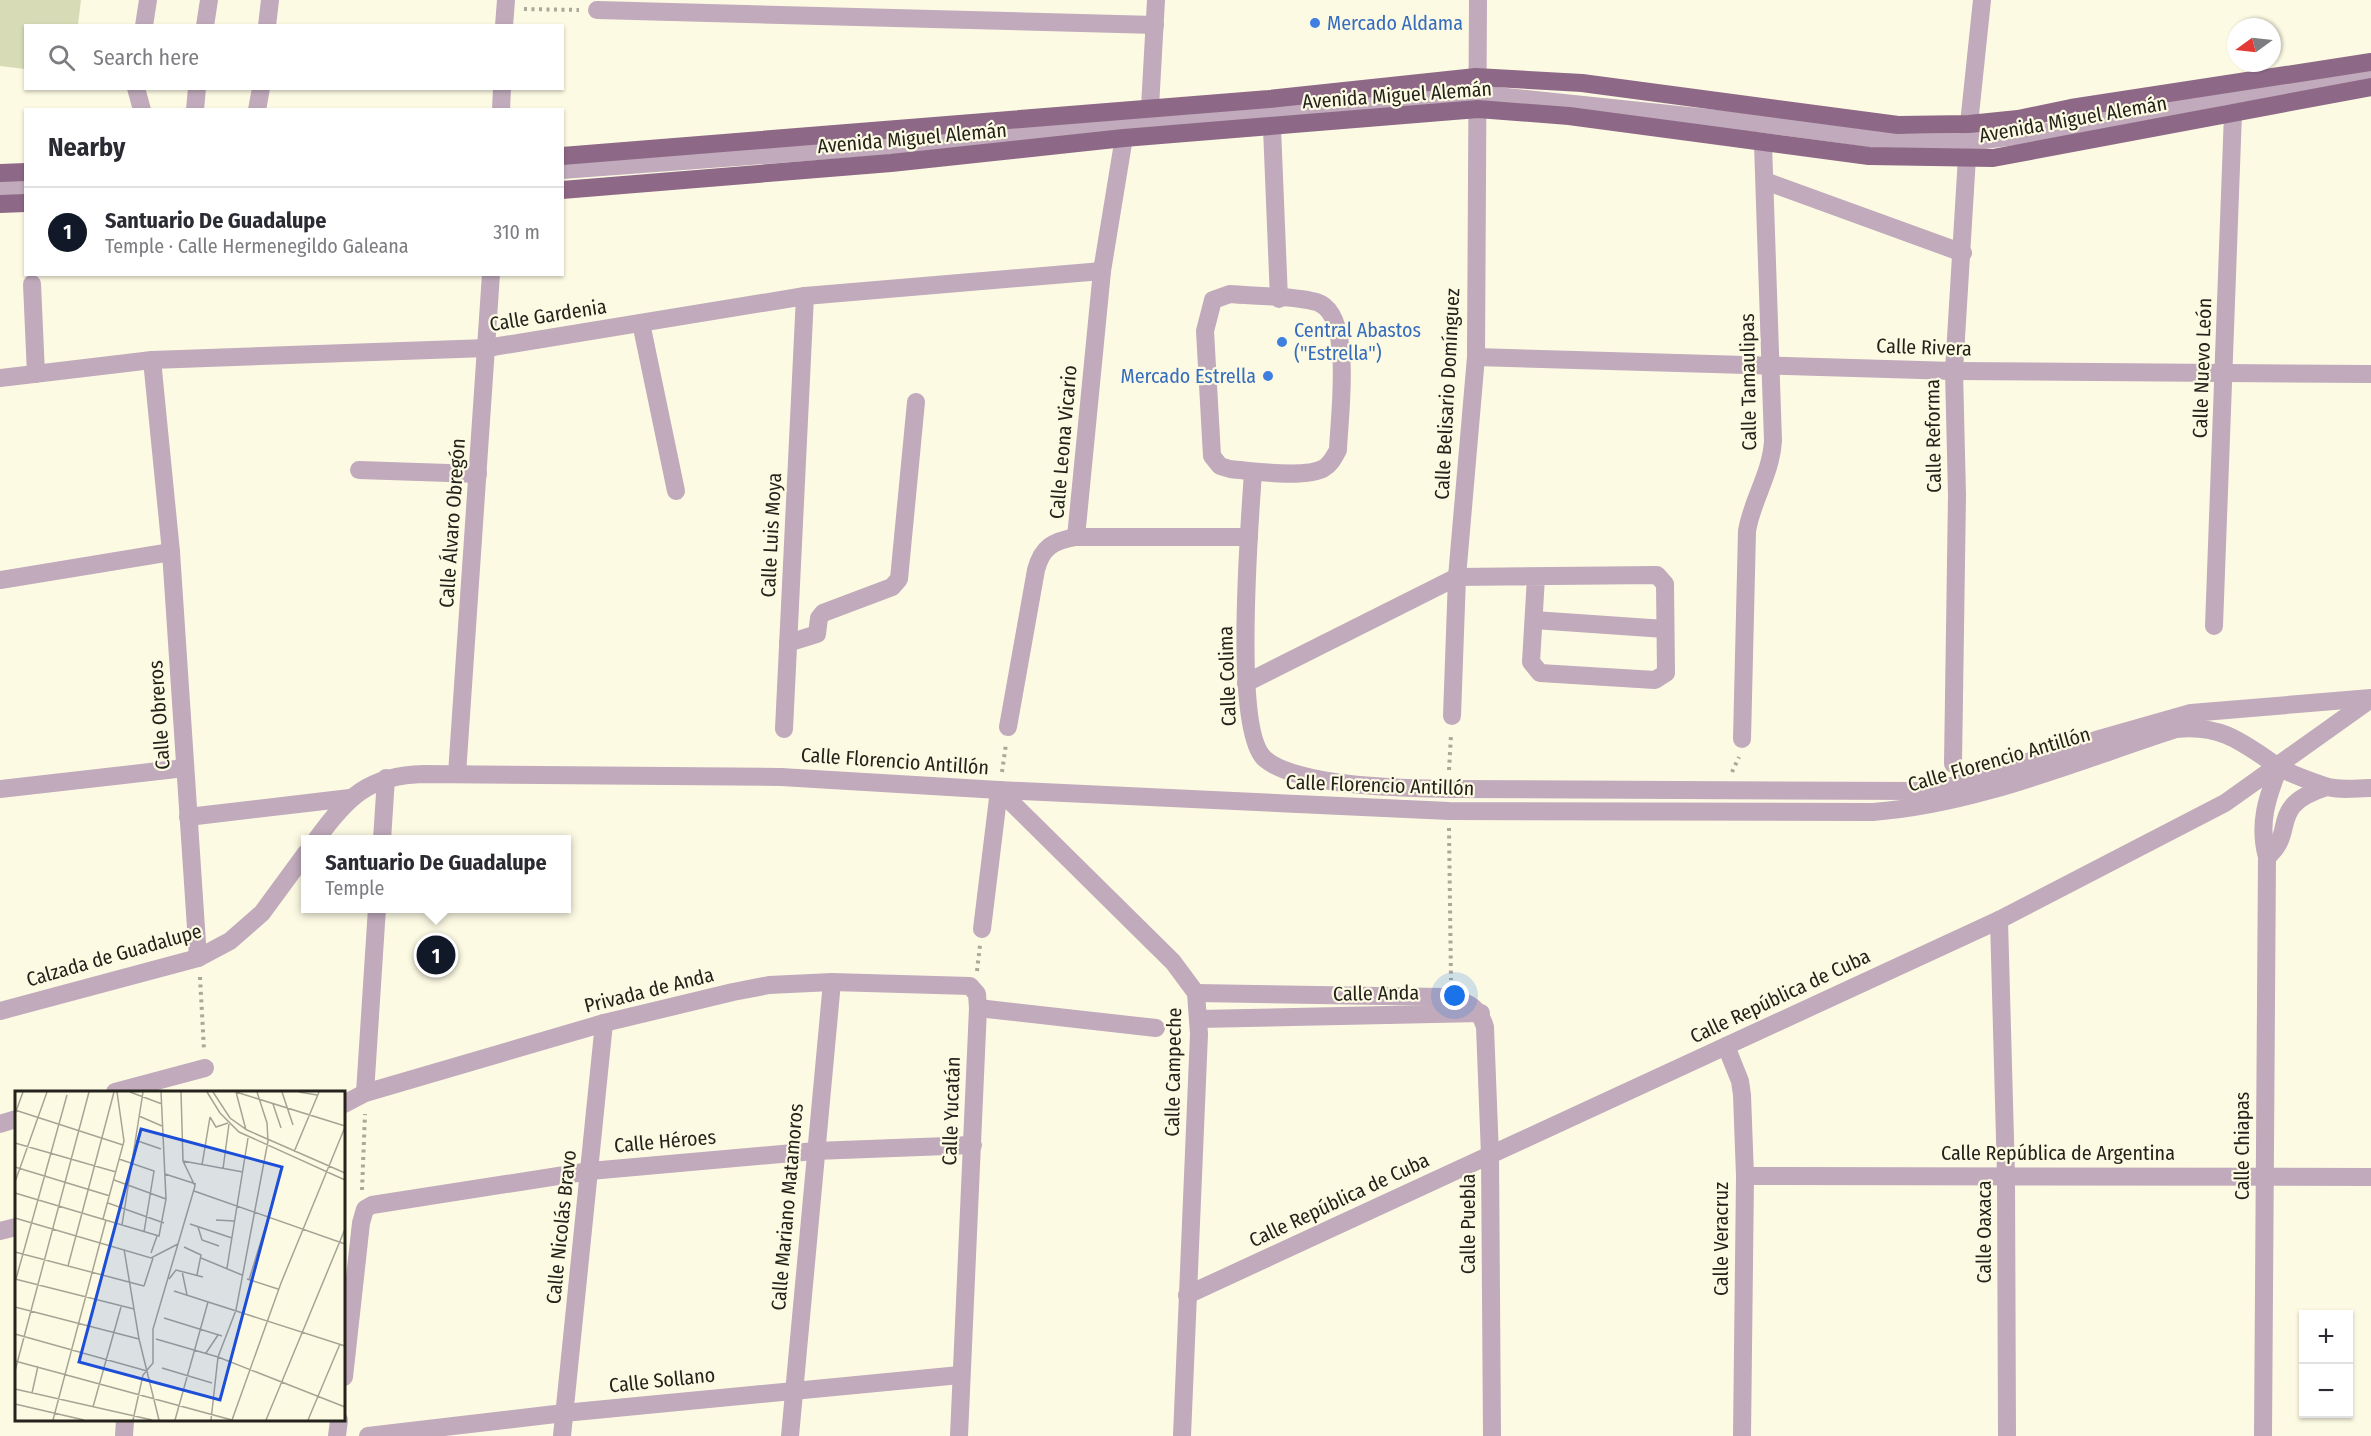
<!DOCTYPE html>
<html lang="en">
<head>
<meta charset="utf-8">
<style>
  :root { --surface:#fff; --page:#f2f2f3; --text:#2b2b33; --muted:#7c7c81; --line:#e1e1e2; --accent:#111827 }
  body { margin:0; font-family:"Fira Sans Condensed",sans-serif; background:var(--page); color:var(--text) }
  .controls { position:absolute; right:18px; bottom:18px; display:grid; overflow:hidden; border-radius:0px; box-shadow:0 2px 4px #0004 }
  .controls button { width:54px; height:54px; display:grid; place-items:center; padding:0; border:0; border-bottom:2px solid var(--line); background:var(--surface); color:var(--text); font:30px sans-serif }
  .compass { position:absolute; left:2227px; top:18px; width:54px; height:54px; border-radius:50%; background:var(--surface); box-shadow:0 2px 4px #0004; rotate:255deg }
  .you { position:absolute; left:1455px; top:996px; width:21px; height:21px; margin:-15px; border:4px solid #fff; border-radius:50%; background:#1a73e8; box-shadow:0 0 0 9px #1a73e833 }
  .badge { display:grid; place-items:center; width:39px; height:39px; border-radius:50%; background:var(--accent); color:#fff; font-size:20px; font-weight:700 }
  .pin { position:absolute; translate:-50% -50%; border:3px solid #fff; box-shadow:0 2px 6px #0006 }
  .popup { position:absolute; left:301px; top:835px; width:270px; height:78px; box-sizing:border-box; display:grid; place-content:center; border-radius:0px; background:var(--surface); filter:drop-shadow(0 2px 4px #0005); font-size:20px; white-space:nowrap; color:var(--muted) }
  .popup b { font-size:22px; color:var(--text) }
  .popup::after { content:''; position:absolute; left:50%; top:100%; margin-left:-12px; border:12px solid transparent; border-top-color:var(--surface) }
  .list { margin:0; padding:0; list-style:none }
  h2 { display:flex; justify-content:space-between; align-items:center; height:78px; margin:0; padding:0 24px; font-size:26px }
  h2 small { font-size:20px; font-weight:400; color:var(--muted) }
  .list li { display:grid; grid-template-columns:39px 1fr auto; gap:18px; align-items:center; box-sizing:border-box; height:90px; padding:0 24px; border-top:2px solid var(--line) }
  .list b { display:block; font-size:22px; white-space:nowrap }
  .list p { margin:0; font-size:20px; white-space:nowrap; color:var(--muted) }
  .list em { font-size:20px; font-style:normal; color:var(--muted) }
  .icon { flex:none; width:33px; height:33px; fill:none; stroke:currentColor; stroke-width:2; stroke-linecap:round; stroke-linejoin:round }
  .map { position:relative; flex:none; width:2371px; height:1436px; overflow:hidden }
  .search { position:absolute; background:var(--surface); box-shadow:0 2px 4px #0004; left:24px; top:24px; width:540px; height:66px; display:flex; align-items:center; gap:15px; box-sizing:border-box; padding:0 21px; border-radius:0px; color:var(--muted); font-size:22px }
  .panel { position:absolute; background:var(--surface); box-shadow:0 2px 4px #0004; left:24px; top:108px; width:540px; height:168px; border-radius:0px }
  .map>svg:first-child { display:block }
  .green { fill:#d7dcb7 }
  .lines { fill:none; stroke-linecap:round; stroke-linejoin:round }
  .path { stroke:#aaa897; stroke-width:4; stroke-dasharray:3 4.5; stroke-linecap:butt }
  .minor { stroke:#c0aabb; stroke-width:18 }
  .major { stroke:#8e6987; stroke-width:18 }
  .shop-dot { fill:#3f7fe0; stroke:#fdfae4; stroke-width:2 }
  .labels { text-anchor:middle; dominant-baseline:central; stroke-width:4.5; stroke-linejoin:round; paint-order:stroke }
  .shop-label { font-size:20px; fill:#366cbe; stroke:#fdfae4; text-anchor:start }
  .street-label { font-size:20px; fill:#24231b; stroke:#fdfae4 }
  .inset-road { fill:none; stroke:#a6a494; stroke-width:1.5 }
  .view { fill:#1d4ed8; fill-opacity:0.15; stroke:#1d4ed8; stroke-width:3 }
  .inset-edge { fill:none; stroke:#24231b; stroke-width:3 }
</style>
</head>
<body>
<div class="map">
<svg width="2371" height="1436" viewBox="0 0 2371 1436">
  <rect width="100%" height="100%" fill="#fdfae4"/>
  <!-- green -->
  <path class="green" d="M0,0H81L78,25L26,26L25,69L0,66Z"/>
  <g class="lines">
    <!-- path -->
    <g class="path">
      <path d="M524,9L579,10"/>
      <path d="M1449,770L1451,735"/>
      <path d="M1002,772L1006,744"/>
      <path d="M1732,772L1739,757"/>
      <path d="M1449,828L1451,980"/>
      <path d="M977,971L980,945"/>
      <path d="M200,977L204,1050"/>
      <path d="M362,1190L365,1114"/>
    </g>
    <!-- minor -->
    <g class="minor">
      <path d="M597,10L1155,25"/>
      <path d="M144,26L148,0"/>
      <path d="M205,26L209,0"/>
      <path d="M267,26L270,0"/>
      <path d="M504,26L506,0"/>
      <path d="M136,88L142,110"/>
      <path d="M1150,107L1156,0"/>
      <path d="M195,110L197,88"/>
      <path d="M257,110L261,88"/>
      <path d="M501,110L502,88"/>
      <path d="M1272,128L1279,299"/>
      <path d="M562,170L995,138L1299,112L1477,94L1765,124L1905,143L1968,142L2056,131L2232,95L2371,74"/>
      <path d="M1765,181L1963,253"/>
      <path d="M0,188H26"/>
      <path d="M32,284L36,374"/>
      <path d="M1230,294C1250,296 1306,296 1321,304C1353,321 1339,418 1338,450C1334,457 1331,464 1324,468C1306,479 1251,471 1230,469L1220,466L1212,456L1205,331L1213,300Z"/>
      <path d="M641,323L676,491"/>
      <path d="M1476,357L1954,371L2371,374"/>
      <path d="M152,360L171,552L198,958"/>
      <path d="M0,378L152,360L487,348L805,296L1102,271"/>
      <path d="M359,470L478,474"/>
      <path d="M1253,472C1250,521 1232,731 1265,759C1298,787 1404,788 1448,789L1922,791L1956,785L2096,740L2191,713L2371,698"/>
      <path d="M1076,537L1102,271L1126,125"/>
      <path d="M0,580L171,552"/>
      <path d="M1534,620L1665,629"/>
      <path d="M2214,626L2233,113"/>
      <path d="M788,643L817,634L819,618L823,613L892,587L899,579L916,402"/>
      <path d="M1246,683L1457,577L1657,575L1665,584L1666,673L1655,680L1540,673L1531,662L1536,577"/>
      <path d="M1452,716L1457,577L1476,357L1478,0"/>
      <path d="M1008,727L1036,570C1042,547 1053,541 1076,537H1249"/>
      <path d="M784,729L805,296"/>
      <path d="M1742,739L1747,531C1752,500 1771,474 1773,441L1763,144"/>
      <path d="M1953,764L1957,495L1954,371L1969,124L1982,0"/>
      <path d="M457,774L491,274"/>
      <path d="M0,789L185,768"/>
      <path d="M999,790L1173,962L1196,993L1199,1034L1182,1436"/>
      <path d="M188,817L350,798"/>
      <path d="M316,840C347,797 369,775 424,774L781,777L999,790L1449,811L1873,812C1977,804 2077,761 2176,729C2220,724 2242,742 2277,766C2290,774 2310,781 2325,786C2338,791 2357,788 2371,788"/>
      <path d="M382,840L386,778"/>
      <path d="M2267,857C2298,831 2266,806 2327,787"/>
      <path d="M1999,920L2006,1175L2007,1436"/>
      <path d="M982,929L999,790"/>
      <path d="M1196,993L1443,997C1465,1001 1478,1004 1485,1027L1490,1155L1492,1436"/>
      <path d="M978,1008L1156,1028"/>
      <path d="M0,1011L198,958L230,941L262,913L306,853"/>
      <path d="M1199,1019L1481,1013"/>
      <path d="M1726,1046L1740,1081L1742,1095L1745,1176L1742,1436"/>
      <path d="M115,1092L205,1068"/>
      <path d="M365,1093L377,908"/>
      <path d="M344,1104L365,1093L604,1023L733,992L769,985L832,982L970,986L977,994L978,1008L959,1436"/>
      <path d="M0,1124L16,1119"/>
      <path d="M1745,1176L2371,1177"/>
      <path d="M0,1231L16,1227"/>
      <path d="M1187,1295L1999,920L2225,803L2371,699"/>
      <path d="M344,1377L361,1223L365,1209L372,1205L590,1171L815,1151L973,1145"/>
      <path d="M124,1436L125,1420"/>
      <path d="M337,1436L339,1420"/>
      <path d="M368,1436L564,1413L960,1375"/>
      <path d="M562,1436L604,1023"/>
      <path d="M790,1436L832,982"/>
      <path d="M2263,1436L2267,857C2258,824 2267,798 2279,767"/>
    </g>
    <!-- major -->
    <g class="major">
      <path d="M562,156L1269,99L1476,77L1582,83L1898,125L1969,124L2018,119L2071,108L2371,62"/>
      <path d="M0,173L26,172"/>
      <path d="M562,190L891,163L1124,138L1478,109L1569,116L1869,156L1993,158L2371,87"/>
      <path d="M0,204L26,203"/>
    </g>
  </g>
  <!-- markers -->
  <g class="shop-dot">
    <circle cx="1315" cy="23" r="6"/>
    <circle cx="1282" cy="342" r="6"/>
    <circle cx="1268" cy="376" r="6"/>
  </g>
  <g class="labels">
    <!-- shop labels -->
    <g class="shop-label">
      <text x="1327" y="23">Mercado Aldama</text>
      <text x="1294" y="330">Central Abastos<tspan x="1294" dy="23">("Estrella")</tspan></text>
      <text x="1256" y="376" text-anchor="end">Mercado Estrella</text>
    </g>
    <!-- street labels -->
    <g class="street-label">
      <text transform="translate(1397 95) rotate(-4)">Avenida Miguel Alemán</text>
      <text transform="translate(2073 119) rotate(-10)">Avenida Miguel Alemán</text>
      <text transform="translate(912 138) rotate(-5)">Avenida Miguel Alemán</text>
      <text transform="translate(548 315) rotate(-9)">Calle Gardenia</text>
      <text transform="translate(1924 347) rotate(2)">Calle Rivera</text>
      <text transform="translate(2202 368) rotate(-88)">Calle Nuevo León</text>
      <text transform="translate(1748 382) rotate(-91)">Calle Tamaulipas</text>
      <text transform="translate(1447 394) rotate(-87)">Calle Belisario Domínguez</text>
      <text transform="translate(1933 436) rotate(-91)">Calle Reforma</text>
      <text transform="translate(1063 442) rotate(-85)">Calle Leona Vicario</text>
      <text transform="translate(452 523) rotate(-86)">Calle Álvaro Obregón</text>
      <text transform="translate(771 535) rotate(-87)">Calle Luis Moya</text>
      <text transform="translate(1227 676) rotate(-92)">Calle Colima</text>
      <text transform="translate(159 715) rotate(-94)">Calle Obreros</text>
      <text transform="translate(1999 759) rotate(-16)">Calle Florencio Antillón</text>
      <text transform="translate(895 761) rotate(4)">Calle Florencio Antillón</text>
      <text transform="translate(1380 785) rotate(2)">Calle Florencio Antillón</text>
      <text transform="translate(114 955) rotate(-16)">Calzada de Guadalupe</text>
      <text transform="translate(649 990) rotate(-14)">Privada de Anda</text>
      <text transform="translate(1376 993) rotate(-1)">Calle Anda</text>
      <text transform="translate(1780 996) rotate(-25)">Calle República de Cuba</text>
      <text transform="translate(1173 1072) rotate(-89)">Calle Campeche</text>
      <text transform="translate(951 1111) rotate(-88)">Calle Yucatán</text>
      <text transform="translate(665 1141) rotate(-5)">Calle Héroes</text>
      <text transform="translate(2242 1146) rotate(-90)">Calle Chiapas</text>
      <text x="2058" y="1153">Calle República de Argentina</text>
      <text transform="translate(1339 1200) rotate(-25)">Calle República de Cuba</text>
      <text transform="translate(787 1207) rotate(-85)">Calle Mariano Matamoros</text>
      <text transform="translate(1468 1224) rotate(-90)">Calle Puebla</text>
      <text transform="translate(561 1227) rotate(-84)">Calle Nicolás Bravo</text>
      <text transform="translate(1984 1232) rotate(-90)">Calle Oaxaca</text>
      <text transform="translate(1721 1239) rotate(-90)">Calle Veracruz</text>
      <text transform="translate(662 1380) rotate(-6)">Calle Sollano</text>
    </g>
  </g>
  <!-- overview -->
  <g transform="translate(15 1091)">
    <rect width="330" height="330" fill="#fdfae4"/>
    <path class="inset-road" d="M115,1L147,13M192,1L205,22L224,41L330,89M198,1L215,27L232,39L330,82M221,1L330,35M221,1L231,39M242,1L252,32L253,50M267,1L278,34M284,1L302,4M258,13L266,37M0,19L108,54M0,23L8,1M124,25L147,35M195,26L201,36L213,32M120,49L146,58M0,52L101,81M279,61L304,1M104,68L139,80L129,141M168,70L228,81M187,74L195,26M0,76L95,105M208,78L214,33M150,83L181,93M99,89L151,108M0,91L32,1M179,100L330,153M0,102L144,145L151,108L146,1M93,112L149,132M0,127L136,167L163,153M88,128L109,50L102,1M201,129L219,130M175,133L217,147M107,134L128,1M183,136L187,149L204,155M169,156L186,164L182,184M109,158L124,248L144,329M0,161L129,195M136,162L142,145M186,167L227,184M53,175L99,1M212,177L233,47M167,180L172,204M0,188L119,218M1,188L52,4M154,188L161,179L188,186M232,188L263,198M234,189L251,134M129,195L138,167M159,200L330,255M0,216L124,248M149,227L207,245M0,243L132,280M141,248L203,266L330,316M191,262L203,244M0,270L217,329L266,192L330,36M147,277L197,292M0,280L74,1M0,298L137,329M17,302L23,275M0,313L69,329M78,316L106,216M38,329L91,129M118,329L128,284L138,272V238L180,95L168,70L166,1M160,329L193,211M196,329L203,266L221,219L253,50M251,329L330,138M293,329L325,253"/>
    <path class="view" d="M126,38L267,76L205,309L64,271Z"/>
    <rect width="330" height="330" class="inset-edge"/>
  </g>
</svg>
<div class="controls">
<button>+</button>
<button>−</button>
</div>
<svg class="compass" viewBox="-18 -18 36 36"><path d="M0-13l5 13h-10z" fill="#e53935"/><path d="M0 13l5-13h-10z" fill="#7c7c81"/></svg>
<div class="you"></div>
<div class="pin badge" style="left:436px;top:955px">1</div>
<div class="popup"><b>Santuario De Guadalupe</b>Temple</div>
<div class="search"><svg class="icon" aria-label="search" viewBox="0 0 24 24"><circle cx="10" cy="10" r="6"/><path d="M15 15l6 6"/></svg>Search here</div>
<section class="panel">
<h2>Nearby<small></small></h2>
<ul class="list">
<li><span class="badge">1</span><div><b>Santuario De Guadalupe</b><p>Temple · Calle Hermenegildo Galeana</p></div><em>310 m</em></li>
</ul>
</section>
</div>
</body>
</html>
